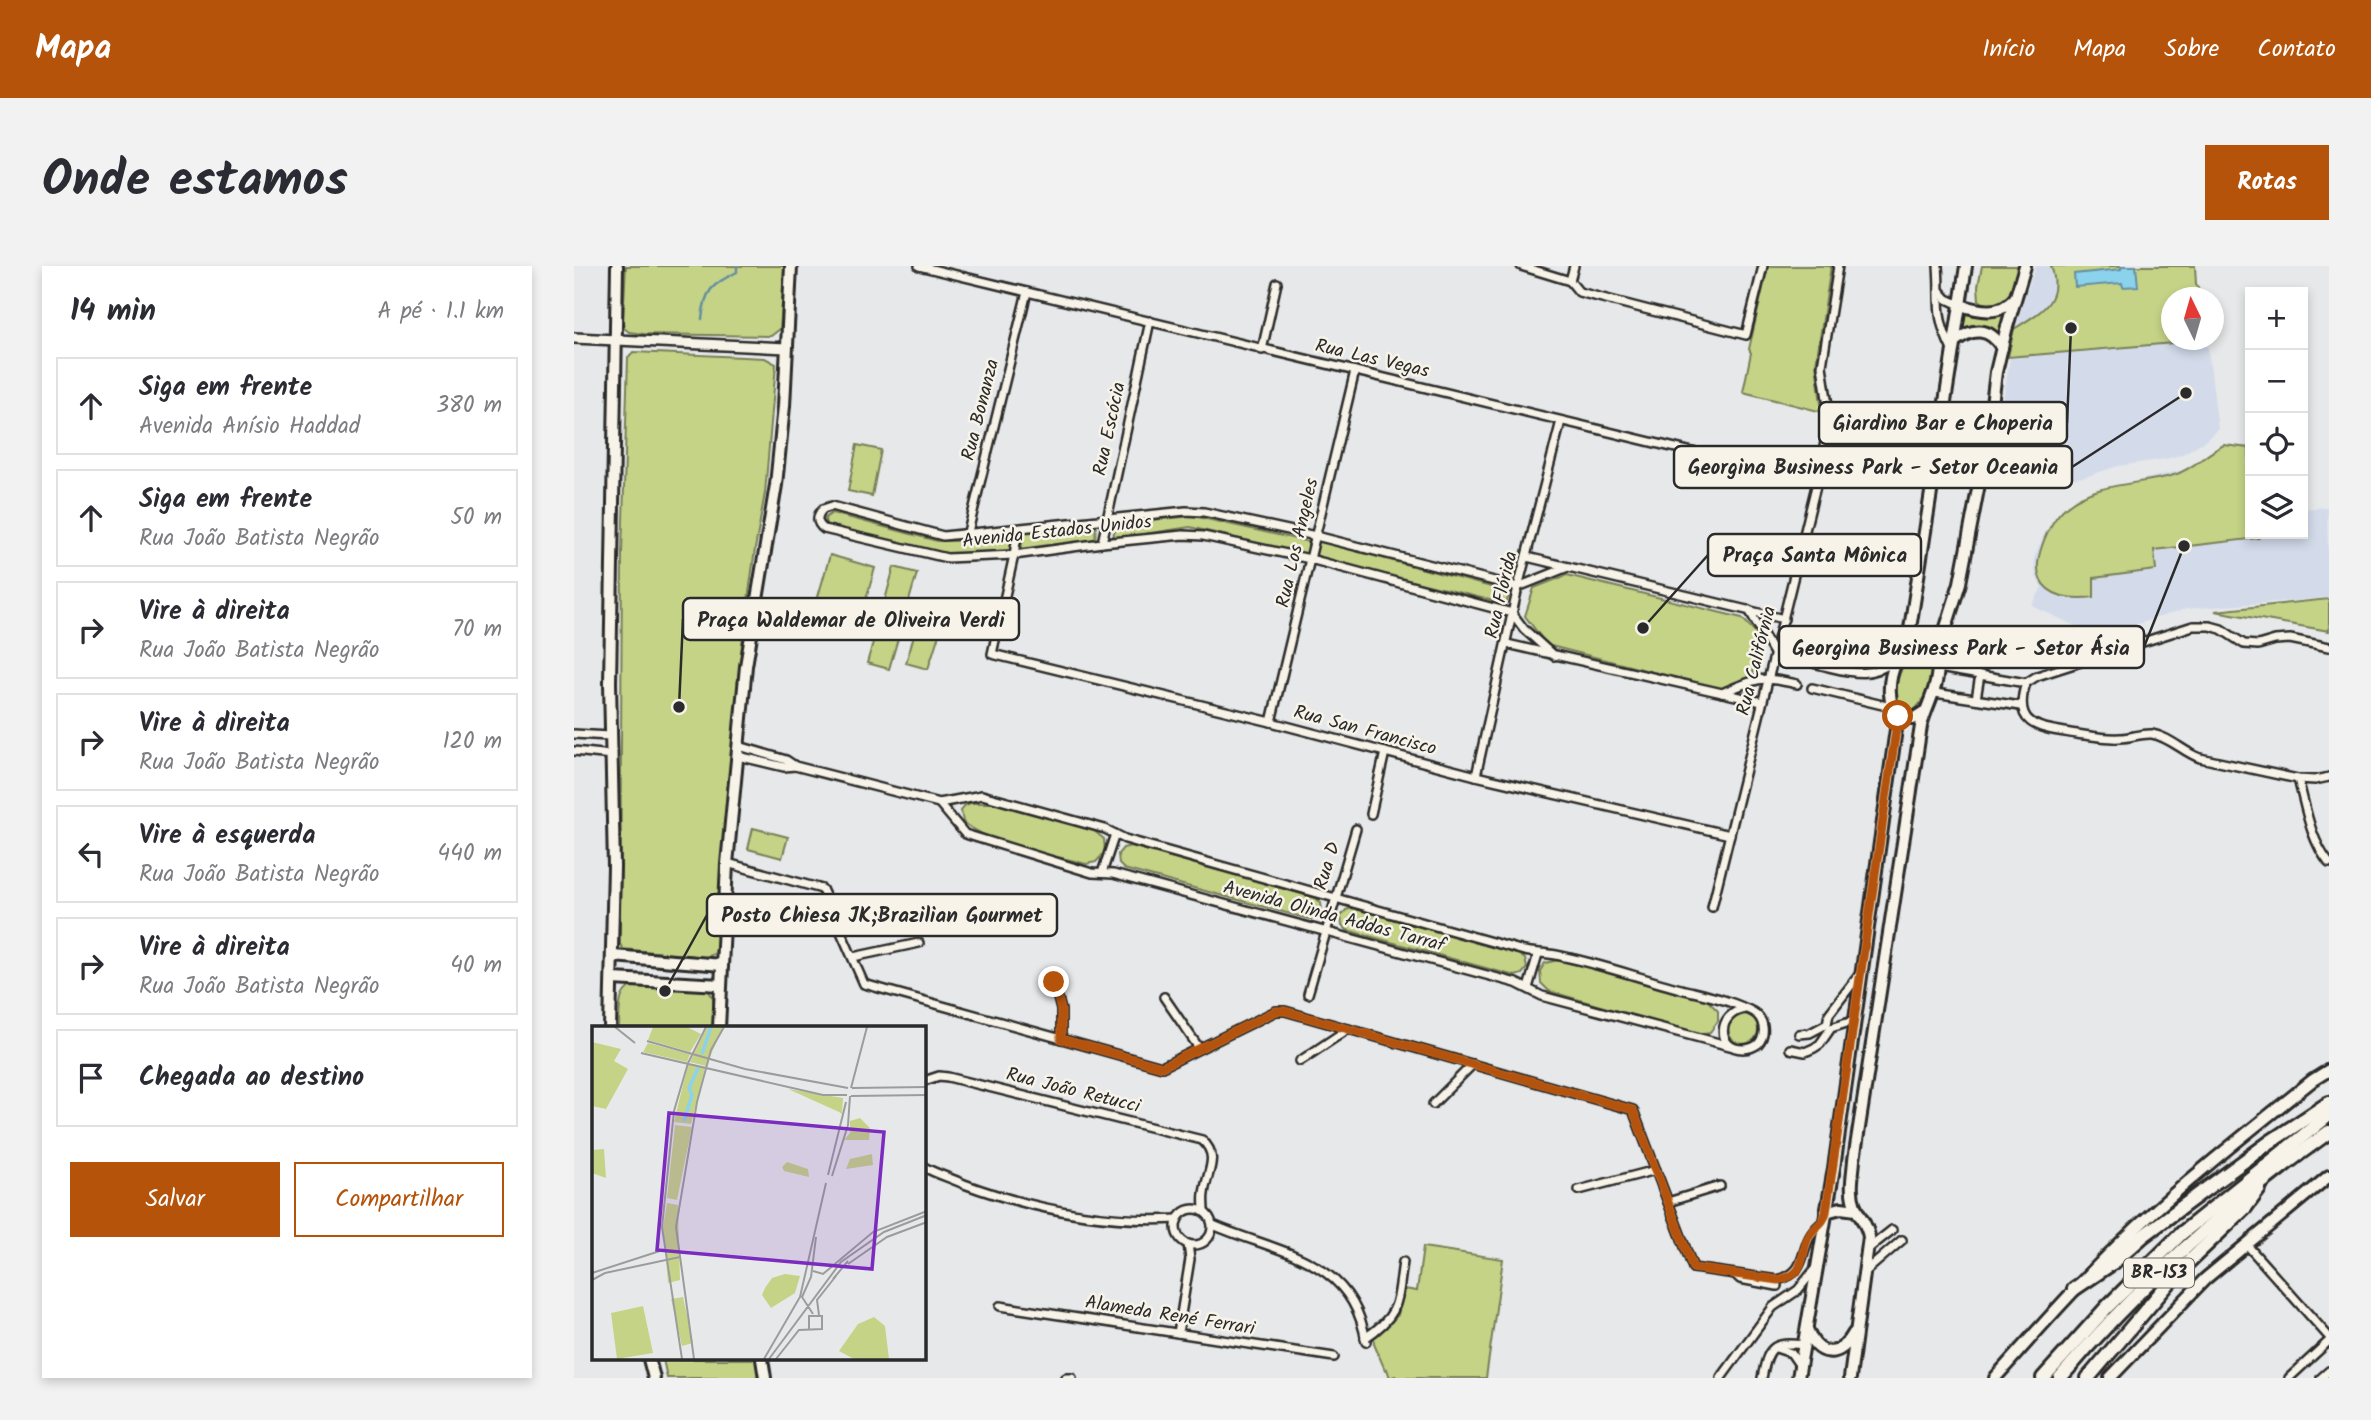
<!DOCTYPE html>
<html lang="pt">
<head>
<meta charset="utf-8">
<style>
  :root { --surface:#fff; --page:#f2f2f3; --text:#2b2b33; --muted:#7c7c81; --line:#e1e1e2; --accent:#b45309 }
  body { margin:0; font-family:Kalam,sans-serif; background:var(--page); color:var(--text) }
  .controls { position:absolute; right:21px; top:21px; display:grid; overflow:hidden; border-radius:0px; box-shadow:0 4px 10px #0003 }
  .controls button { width:63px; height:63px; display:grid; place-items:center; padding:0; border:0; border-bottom:2px solid var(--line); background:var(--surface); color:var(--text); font:35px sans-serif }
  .compass { position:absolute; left:1587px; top:21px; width:63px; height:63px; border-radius:50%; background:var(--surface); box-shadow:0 4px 10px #0003; rotate:355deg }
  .stop { position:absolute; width:21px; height:21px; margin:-16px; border:5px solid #b45309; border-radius:50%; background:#fff }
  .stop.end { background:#b45309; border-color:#fff; box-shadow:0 2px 7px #0008 }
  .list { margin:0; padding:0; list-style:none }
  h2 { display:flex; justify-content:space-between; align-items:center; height:91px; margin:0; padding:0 28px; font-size:30px }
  h2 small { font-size:23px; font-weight:400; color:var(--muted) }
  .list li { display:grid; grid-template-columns:46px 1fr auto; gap:21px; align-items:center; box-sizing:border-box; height:98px; margin:0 14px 14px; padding:0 14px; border:2px solid var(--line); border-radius:0px }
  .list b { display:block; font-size:26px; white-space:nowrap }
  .list p { margin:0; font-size:23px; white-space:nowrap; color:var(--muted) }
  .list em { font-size:23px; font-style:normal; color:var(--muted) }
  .actions { display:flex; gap:14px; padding:21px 28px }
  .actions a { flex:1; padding:16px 0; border:2px solid var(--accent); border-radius:0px; text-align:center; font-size:24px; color:var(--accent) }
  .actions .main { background:var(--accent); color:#fff }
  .icon { flex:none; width:38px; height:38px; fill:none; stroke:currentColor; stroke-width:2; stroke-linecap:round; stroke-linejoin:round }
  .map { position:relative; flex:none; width:1755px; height:1112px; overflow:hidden; border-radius:0px }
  header { display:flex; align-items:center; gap:42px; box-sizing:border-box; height:98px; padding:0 35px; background:var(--accent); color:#fff }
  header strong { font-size:33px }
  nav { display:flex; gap:38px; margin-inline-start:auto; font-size:24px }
  .intro { display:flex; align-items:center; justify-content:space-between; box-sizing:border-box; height:168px; padding:0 42px }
  h1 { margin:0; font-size:49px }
  .button { padding:18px 32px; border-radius:0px; background:var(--accent); color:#fff; font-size:24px; font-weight:700 }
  main { display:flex; gap:42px; padding:0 42px }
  aside { flex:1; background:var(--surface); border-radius:0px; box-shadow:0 4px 10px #0003 }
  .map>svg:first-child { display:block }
  .built { fill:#d3dbea }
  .green { fill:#c5d387; stroke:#787f59; stroke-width:2 }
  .water { fill:#8bd2ed; stroke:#658f9f; stroke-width:2 }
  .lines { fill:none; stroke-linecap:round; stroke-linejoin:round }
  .stream { stroke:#658f9f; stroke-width:2.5 }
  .minor-casing { stroke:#2b2b2b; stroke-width:12 }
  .tertiary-casing { stroke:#2b2b2b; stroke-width:14 }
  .secondary-casing { stroke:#2b2b2b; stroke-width:16 }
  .primary-casing { stroke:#2b2b2b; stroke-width:16 }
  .motorway-casing { stroke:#2b2b2b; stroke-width:18 }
  .minor { stroke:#f7f3e8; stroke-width:7 }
  .tertiary { stroke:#f7f3e8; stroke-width:9 }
  .secondary { stroke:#f7f3e8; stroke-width:10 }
  .primary { stroke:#f7f3e8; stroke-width:10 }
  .motorway { stroke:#f7f3e8; stroke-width:12 }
  .route { stroke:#b45309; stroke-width:9 }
  .labels { text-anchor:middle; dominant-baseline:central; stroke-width:5; stroke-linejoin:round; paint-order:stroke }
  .shield { fill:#f7f3e8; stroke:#686764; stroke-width:2 }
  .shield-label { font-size:18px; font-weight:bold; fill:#2b2b2b }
  .street-label { font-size:19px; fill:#2b2b2b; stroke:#f7f3e8 }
  .inset-river { fill:none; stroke:#8bd2ed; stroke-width:3.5 }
  .inset-road { fill:none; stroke:#9c9c9d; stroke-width:2 }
  .view { fill:#7b2cbf; fill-opacity:0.15; stroke:#7b2cbf; stroke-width:3.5 }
  .inset-edge { fill:none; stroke:#2b2b2b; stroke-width:3.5 }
  .leader { fill:none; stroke:#2b2b2b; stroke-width:2.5 }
  .callout-dot { fill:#2b2b2b; stroke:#f7f3e8; stroke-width:2.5 }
  .callout { fill:#f7f3e8; stroke:#2b2b2b; stroke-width:2.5 }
  .callout-label { font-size:21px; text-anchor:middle; font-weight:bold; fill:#2b2b2b }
</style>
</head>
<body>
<header>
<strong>Mapa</strong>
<nav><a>Início</a><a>Mapa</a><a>Sobre</a><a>Contato</a></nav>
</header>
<div class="intro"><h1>Onde estamos</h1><a class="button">Rotas</a></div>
<main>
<aside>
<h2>14 min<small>A pé · 1.1 km</small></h2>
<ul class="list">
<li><svg class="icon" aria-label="ahead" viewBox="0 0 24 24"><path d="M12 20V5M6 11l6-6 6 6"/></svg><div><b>Siga em frente</b><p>Avenida Anísio Haddad</p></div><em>380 m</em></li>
<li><svg class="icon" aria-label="ahead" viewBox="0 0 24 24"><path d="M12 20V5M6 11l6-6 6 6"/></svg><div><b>Siga em frente</b><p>Rua João Batista Negrão</p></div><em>50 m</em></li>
<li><svg class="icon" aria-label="right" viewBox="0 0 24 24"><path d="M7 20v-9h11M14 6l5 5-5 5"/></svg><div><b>Vire à direita</b><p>Rua João Batista Negrão</p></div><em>70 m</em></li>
<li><svg class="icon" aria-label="right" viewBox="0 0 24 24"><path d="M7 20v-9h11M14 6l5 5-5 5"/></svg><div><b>Vire à direita</b><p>Rua João Batista Negrão</p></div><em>120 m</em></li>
<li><svg class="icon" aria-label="left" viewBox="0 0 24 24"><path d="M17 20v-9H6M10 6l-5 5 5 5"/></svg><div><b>Vire à esquerda</b><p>Rua João Batista Negrão</p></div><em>440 m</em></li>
<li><svg class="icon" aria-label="right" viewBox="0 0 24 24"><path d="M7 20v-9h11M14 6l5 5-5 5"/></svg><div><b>Vire à direita</b><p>Rua João Batista Negrão</p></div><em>40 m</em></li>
<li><svg class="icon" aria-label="arrive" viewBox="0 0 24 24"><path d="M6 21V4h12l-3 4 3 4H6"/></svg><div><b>Chegada ao destino</b></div></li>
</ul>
<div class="actions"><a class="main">Salvar</a><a>Compartilhar</a></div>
</aside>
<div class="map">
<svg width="1755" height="1112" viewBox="0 0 1755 1112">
  <rect width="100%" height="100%" fill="#e7e8e9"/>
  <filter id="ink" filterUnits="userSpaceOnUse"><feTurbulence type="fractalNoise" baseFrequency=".0143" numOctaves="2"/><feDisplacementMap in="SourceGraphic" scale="14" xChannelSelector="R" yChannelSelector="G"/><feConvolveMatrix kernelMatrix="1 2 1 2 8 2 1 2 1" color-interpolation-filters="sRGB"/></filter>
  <g filter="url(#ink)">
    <!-- built -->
    <g class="built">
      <path d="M1462,0H1618L1598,32V74H1633L1644,163L1632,174L1609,188L1592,193L1544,200L1511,211L1482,214L1446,199L1426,183L1424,166L1436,92L1449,36Z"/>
      <path d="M1653,179L1676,184V268H1729V243L1753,241L1755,332L1612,343L1524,370L1458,340L1468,321L1462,310L1460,292L1470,268L1499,235L1524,224L1621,201L1642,184Z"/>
    </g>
    <!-- green -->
    <g class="green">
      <path d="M52,0H211L206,63L197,70L70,68L55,66L50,62L49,54Z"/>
      <path d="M1194,0H1257L1242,98L1248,146L1169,126L1177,87L1175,83Z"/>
      <path d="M1408,0H1445C1439,22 1439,36 1415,41L1405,34L1404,20Z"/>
      <path d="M1477,0H1621L1622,18L1629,31L1598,32V74H1635L1434,91L1440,63C1466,46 1490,36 1477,0Z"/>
      <path d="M1392,45C1406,50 1417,51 1431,47L1425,69C1412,60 1402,61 1388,66Z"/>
      <path d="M59,86L191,92L202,98L191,227L181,283L168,378L148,596L144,678L140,688L131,691L49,683L46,678L48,287L54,92Z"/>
      <path d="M283,179L307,184L298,230L274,225Z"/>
      <path d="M1650,179L1675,182L1676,268H1684L1685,272L1580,284L1582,304L1520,312V331C1482,336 1453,322 1468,280C1473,265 1481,250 1493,240C1522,216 1566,219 1600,209C1620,203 1632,187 1650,179Z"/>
      <path d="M258,247L363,275H397L437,267L438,285L373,288L252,261L251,252Z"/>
      <path d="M619,250L735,276L734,289L616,261L537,273L545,257Z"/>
      <path d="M522,259L521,275L447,284L450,264Z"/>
      <path d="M744,275L936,326L932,338L740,291Z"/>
      <path d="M256,289L301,302L282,368L237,355Z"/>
      <path d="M320,301L343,307L330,352L308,345Z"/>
      <path d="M993,309L1168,352L1188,373L1178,410L1146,423L973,379L951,350L960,322Z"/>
      <path d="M1755,333V365L1641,345Z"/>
      <path d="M306,352L328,359L315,403L293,397Z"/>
      <path d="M345,352L368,359L354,403L332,397Z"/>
      <path d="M1342,384C1371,387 1354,434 1339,445C1309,448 1325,393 1342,384Z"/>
      <path d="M396,537H420L519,564L530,573L531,586L522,596L512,598C475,588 419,580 389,556L387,545L390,540Z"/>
      <path d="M179,562L214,571L208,592L174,583Z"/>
      <path d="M557,580L742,632L747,637L748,645L742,652L735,653L550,603L545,598L544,588L549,582Z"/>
      <path d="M779,642L944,688L951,693L953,702L948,708L941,710L773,664L768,659L767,650L772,644Z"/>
      <path d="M985,694L1133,734L1144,745V755L1136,766L1122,768L975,725L967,717L966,705L971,697Z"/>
      <path d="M65,717L135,725L139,732V762H45C46,742 42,723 65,717Z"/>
      <circle cx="1169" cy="763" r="15"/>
      <path d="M849,981L929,993L912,1112H823L821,1110L816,1112L813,1103L811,1104L800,1078V1072L824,1049L830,1023L843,1025Z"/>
      <path d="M89,1093H186L189,1112H93Z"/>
    </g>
    <!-- water -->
    <path class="water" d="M1547,0H1562L1564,20L1549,21L1548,17L1501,21L1500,8L1547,3Z"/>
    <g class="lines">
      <!-- stream -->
      <path class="stream" d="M128,53C131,23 138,19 163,6V0"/>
      <defs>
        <g id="minor">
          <path d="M345,0C645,72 944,145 1243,216"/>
          <path d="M947,0L996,15L1005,26L1172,69L1189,0"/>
          <path d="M1364,0C1367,37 1360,48 1378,84"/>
          <path d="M996,15L1000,0"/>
          <path d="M1365,24L1373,33L1386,39"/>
          <path d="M688,84L703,17"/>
          <path d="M1255,146L1248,100L1264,0"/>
          <path d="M444,263L440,289L418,388L697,456L902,510L1156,569"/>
          <path d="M393,270L453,26"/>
          <path d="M528,277L576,55"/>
          <path d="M953,291L1210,353"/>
          <path d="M1175,344L1201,389L1227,395"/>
          <path d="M933,378L1188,436"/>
          <path d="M980,390L950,363L938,347L736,293L629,270L609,269L528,277L440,289L373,292L250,263C242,257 242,250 249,243L258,240L369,270L612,245L630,246L742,270L944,321L994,301"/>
          <path d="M1242,398C1274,405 1293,415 1323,394"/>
          <path d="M1365,402L1452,417L1463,410L1619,360H1636L1647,363L1670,378L1684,379L1701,374L1716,373L1755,381"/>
          <path d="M1452,417C1437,462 1468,462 1503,468C1517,470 1532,473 1546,472C1557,472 1567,467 1578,468C1596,471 1609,486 1626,492L1724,513L1741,514L1755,511"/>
          <path d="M1238,422L1317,441"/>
          <path d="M1148,427C1182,413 1186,409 1223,418"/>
          <path d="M1361,427L1446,440"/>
          <path d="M1402,433L1406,409"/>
          <path d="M697,456L781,105"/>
          <path d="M0,468L36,470"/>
          <path d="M165,480L212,494L221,500L365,537L408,529L531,563L551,573L950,685C960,687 971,687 982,689C1024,697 1065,712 1107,723C1130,729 1157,734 1179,746C1190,752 1193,768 1184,778C1180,781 1174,783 1169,783C1142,783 1143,747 1171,743"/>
          <path d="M0,485L38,489"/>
          <path d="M164,490L210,501L221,500"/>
          <path d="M902,510L944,321L987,155"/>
          <path d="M1724,513C1732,542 1736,573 1755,597"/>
          <path d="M365,537L391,568L518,607L539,608L942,717L968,730L1156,780"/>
          <path d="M797,548L811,486"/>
          <path d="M153,597L248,623L290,718L588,801L702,745H711L1059,844L1119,1002L1204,1014C1240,1004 1220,977 1250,955"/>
          <path d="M528,607L541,568"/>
          <path d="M1138,641L1243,216L1255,156"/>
          <path d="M279,691L345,677"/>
          <path d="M480,716L487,744V773"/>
          <path d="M954,722L964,688"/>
          <path d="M734,728L782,563"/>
          <path d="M590,731L625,782"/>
          <path d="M1225,768L1236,767L1253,758L1255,748L1285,709"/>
          <path d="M1216,783L1231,786L1240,782L1246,778L1257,762L1279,755"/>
          <path d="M726,795L774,763"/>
          <path d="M350,815L365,810L374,811L628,874C647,891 632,907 630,928C629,933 630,940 630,945"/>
          <path d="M859,838L899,798"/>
          <path d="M350,901C362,908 377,912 390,918C458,943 531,957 604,953"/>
          <path d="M1005,924L1082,904"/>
          <path d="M1094,936L1146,920"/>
          <circle cx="620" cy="961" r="18"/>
          <path d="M639,959C703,987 779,991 792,1076"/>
          <path d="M1672,978L1755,1071"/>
          <path d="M1294,983L1318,964"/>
          <path d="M1291,1006L1328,974"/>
          <path d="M1162,1009L1166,1013L1203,1020"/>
          <path d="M426,1040L760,1091"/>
          <path d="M604,1067L616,993L614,978"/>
          <path d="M791,1072C827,1048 823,1036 829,996"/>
          <path d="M1202,1082L1217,1087L1226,1100"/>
          <path d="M492,1112H498"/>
          <path d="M1147,1112L1199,1041L1224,1024L1240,1004"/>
          <path d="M1188,1112C1194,1082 1197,1075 1230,1079"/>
          <path d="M1715,1112L1755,1075"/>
          <path d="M1747,1112L1755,1105"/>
        </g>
        <path id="tertiary" d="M0,72L213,82"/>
        <g id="secondary">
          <path d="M1386,39C1406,45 1426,50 1441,32"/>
          <path d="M1380,76C1398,61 1416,61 1428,82"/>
          <path d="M1333,382L1392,0"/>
          <path d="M1363,390L1386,317L1414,171L1422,106L1432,64L1451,0"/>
          <path d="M1252,946L1267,942L1282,944"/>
          <path d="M1233,1063C1243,1091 1265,1094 1280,1067"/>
          <path d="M1224,1112L1260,902L1324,449"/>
          <path d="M1276,1112L1295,971C1293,957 1285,951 1281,940C1275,925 1279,909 1280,894L1347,460C1354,434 1367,420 1363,390C1328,349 1300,429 1326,452L1339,453L1350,446"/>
        </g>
        <g id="primary">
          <path d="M39,690L148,699"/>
          <path d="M39,713L147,719"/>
          <path d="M36,762L40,601L36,417L43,0"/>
          <path d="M145,762L153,598L172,400L202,219L210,140L217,0"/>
          <path d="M75,1093L80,1112"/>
          <path d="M188,1093L191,1112"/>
          <path d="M1421,1112C1467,1060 1513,1008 1563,961C1619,909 1679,862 1739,814L1755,804"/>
          <path d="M1536,1112L1631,1013L1755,910"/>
        </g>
        <g id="motorway">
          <path d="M1500,1023L1540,996L1569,970L1624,929L1696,876L1755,837"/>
          <path d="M1469,1112L1533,1041L1608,967L1755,849"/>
          <path d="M1486,1112C1565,1019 1655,937 1755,866"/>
          <path d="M1514,1112L1606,1004L1671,942L1685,923"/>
        </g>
      </defs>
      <!-- minor casing -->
      <use href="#minor" class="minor-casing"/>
      <!-- tertiary casing -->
      <use href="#tertiary" class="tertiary-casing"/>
      <!-- secondary casing -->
      <use href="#secondary" class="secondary-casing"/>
      <!-- primary casing -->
      <use href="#primary" class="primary-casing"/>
      <!-- motorway casing -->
      <use href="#motorway" class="motorway-casing"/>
      <!-- minor -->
      <use href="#minor" class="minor"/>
      <!-- tertiary -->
      <use href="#tertiary" class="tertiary"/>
      <!-- secondary -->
      <use href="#secondary" class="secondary"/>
      <!-- primary -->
      <use href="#primary" class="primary"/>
      <!-- motorway -->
      <use href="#motorway" class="motorway"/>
    </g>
  </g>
  <g class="lines" filter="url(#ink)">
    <!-- route -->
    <path class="route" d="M480,716L487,744V773L588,801L702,745H711L1059,844L1119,1002L1204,1014C1211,1012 1219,1011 1224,1004C1230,995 1229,982 1234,972C1239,960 1249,960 1252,946L1324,450"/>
  </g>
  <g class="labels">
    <!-- shield labels -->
    <rect class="shield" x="1550" y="992.5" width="70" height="29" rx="5"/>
    <g class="shield-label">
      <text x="1585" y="1007">BR-153</text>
    </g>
    <!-- street labels -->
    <g class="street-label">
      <text transform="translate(798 93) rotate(13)">Rua Las Vegas</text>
      <text transform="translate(407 144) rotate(-76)">Rua Bonanza</text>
      <text transform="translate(536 163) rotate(-78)">Rua Escócia</text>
      <text transform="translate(483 266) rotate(-6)">Avenida Estados Unidos</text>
      <text transform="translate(724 277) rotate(-77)">Rua Los Angeles</text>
      <text transform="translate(928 329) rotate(-77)">Rua Flórida</text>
      <text transform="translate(1183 395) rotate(-76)">Rua Califórnia</text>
      <text transform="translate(791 465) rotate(15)">Rua San Francisco</text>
      <text transform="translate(754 600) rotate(-73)">Rua D</text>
      <text transform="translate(760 651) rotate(15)">Avenida Olinda Addas Tarraf</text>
      <text transform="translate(499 825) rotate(14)">Rua João Retucci</text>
      <text transform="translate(596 1050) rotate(9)">Alameda René Ferrari</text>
    </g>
  </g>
  <!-- overview -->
  <g transform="translate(18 760)">
    <rect width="334" height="334" fill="#e7e8e9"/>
    <path d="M61,1H95L109,8L98,26L56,14ZM115,1H131L114,40L98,36ZM0,16L29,23L22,35L36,43L14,83L0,80ZM56,17L98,28L95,36L51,26ZM96,38L113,42L99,98L82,96ZM196,63L251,72L250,88L247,86ZM268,92L278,102L277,114H252L258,107V95ZM83,99L100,101L85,174L75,172ZM12,123L14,152L0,147V124ZM280,128L281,139L254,143L258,133ZM195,136L216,143L217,151L192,145L190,141ZM75,177L86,179L88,254L76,257L71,201ZM193,248L208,250L203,267L179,282L170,269L173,262L180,252ZM91,271L101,317L90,320L79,273ZM51,280L61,327L25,333L19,287ZM282,291L293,300L297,333H262L247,325L266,298Z" fill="#c5d387"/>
    <path class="inset-river" d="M110,28L119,1M92,95L100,69L97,62L106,42"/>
    <path class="inset-road" d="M23,1L43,17M55,15L153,43L256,62M49,27L231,69H255M259,62L275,1M260,62L335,61M259,70L335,69M236,149L254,76M240,150L256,99L258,70M256,238L295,211L335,196M221,245L231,248L281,206L335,185M0,247L74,223M241,253L256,235M0,254L13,247L88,231M221,288L210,271L219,251L224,211M227,289L225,274L244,250M90,333L70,201L82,85L96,37L114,1M102,333L84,201L105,76L119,24L132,1M172,333L208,271L234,157M177,333L249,236L292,206L335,189M184,333L207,304L230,303V290H217V303"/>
    <path class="view" d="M77,87L292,106L280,243L65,224Z"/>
    <rect width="334" height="334" class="inset-edge"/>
  </g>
  <!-- callouts -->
  <path class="leader" d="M1497 62L1493 157M1612 127L1498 201M1069 362L1134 289M105 441L109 353M1610 280L1570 381M91 725L133 649"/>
  <g class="callout-dot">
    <circle cx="1497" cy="62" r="7"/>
    <circle cx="1612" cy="127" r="7"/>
    <circle cx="1069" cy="362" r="7"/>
    <circle cx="105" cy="441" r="7"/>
    <circle cx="1610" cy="280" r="7"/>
    <circle cx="91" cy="725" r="7"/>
  </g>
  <g class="callout">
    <rect x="1245" y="136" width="248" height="42" rx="7"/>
    <rect x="1100" y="180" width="398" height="42" rx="7"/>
    <rect x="1134" y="268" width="213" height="42" rx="7"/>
    <rect x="109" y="332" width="336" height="42" rx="7"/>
    <rect x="1205" y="360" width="365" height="42" rx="7"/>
    <rect x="133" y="628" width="350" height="42" rx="7"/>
  </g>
  <g class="callout-label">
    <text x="1369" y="164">Giardino Bar e Choperia</text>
    <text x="1299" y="208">Georgina Business Park - Setor Oceania</text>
    <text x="1241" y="296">Praça Santa Mônica</text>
    <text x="277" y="361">Praça Waldemar de Oliveira Verdi</text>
    <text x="1387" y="389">Georgina Business Park - Setor Ásia</text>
    <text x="308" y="656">Posto Chiesa JK;Brazilian Gourmet</text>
  </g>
</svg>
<div class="controls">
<button>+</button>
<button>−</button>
<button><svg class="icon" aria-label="locate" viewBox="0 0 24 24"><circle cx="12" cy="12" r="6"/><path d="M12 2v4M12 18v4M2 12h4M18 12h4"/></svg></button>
<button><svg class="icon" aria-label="layers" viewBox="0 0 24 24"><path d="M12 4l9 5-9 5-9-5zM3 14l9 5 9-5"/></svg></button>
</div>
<svg class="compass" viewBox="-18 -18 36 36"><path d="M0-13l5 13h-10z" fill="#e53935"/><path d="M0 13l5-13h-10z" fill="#7c7c81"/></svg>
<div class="stop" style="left:1324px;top:450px"></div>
<div class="stop end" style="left:480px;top:716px"></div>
</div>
</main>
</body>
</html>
